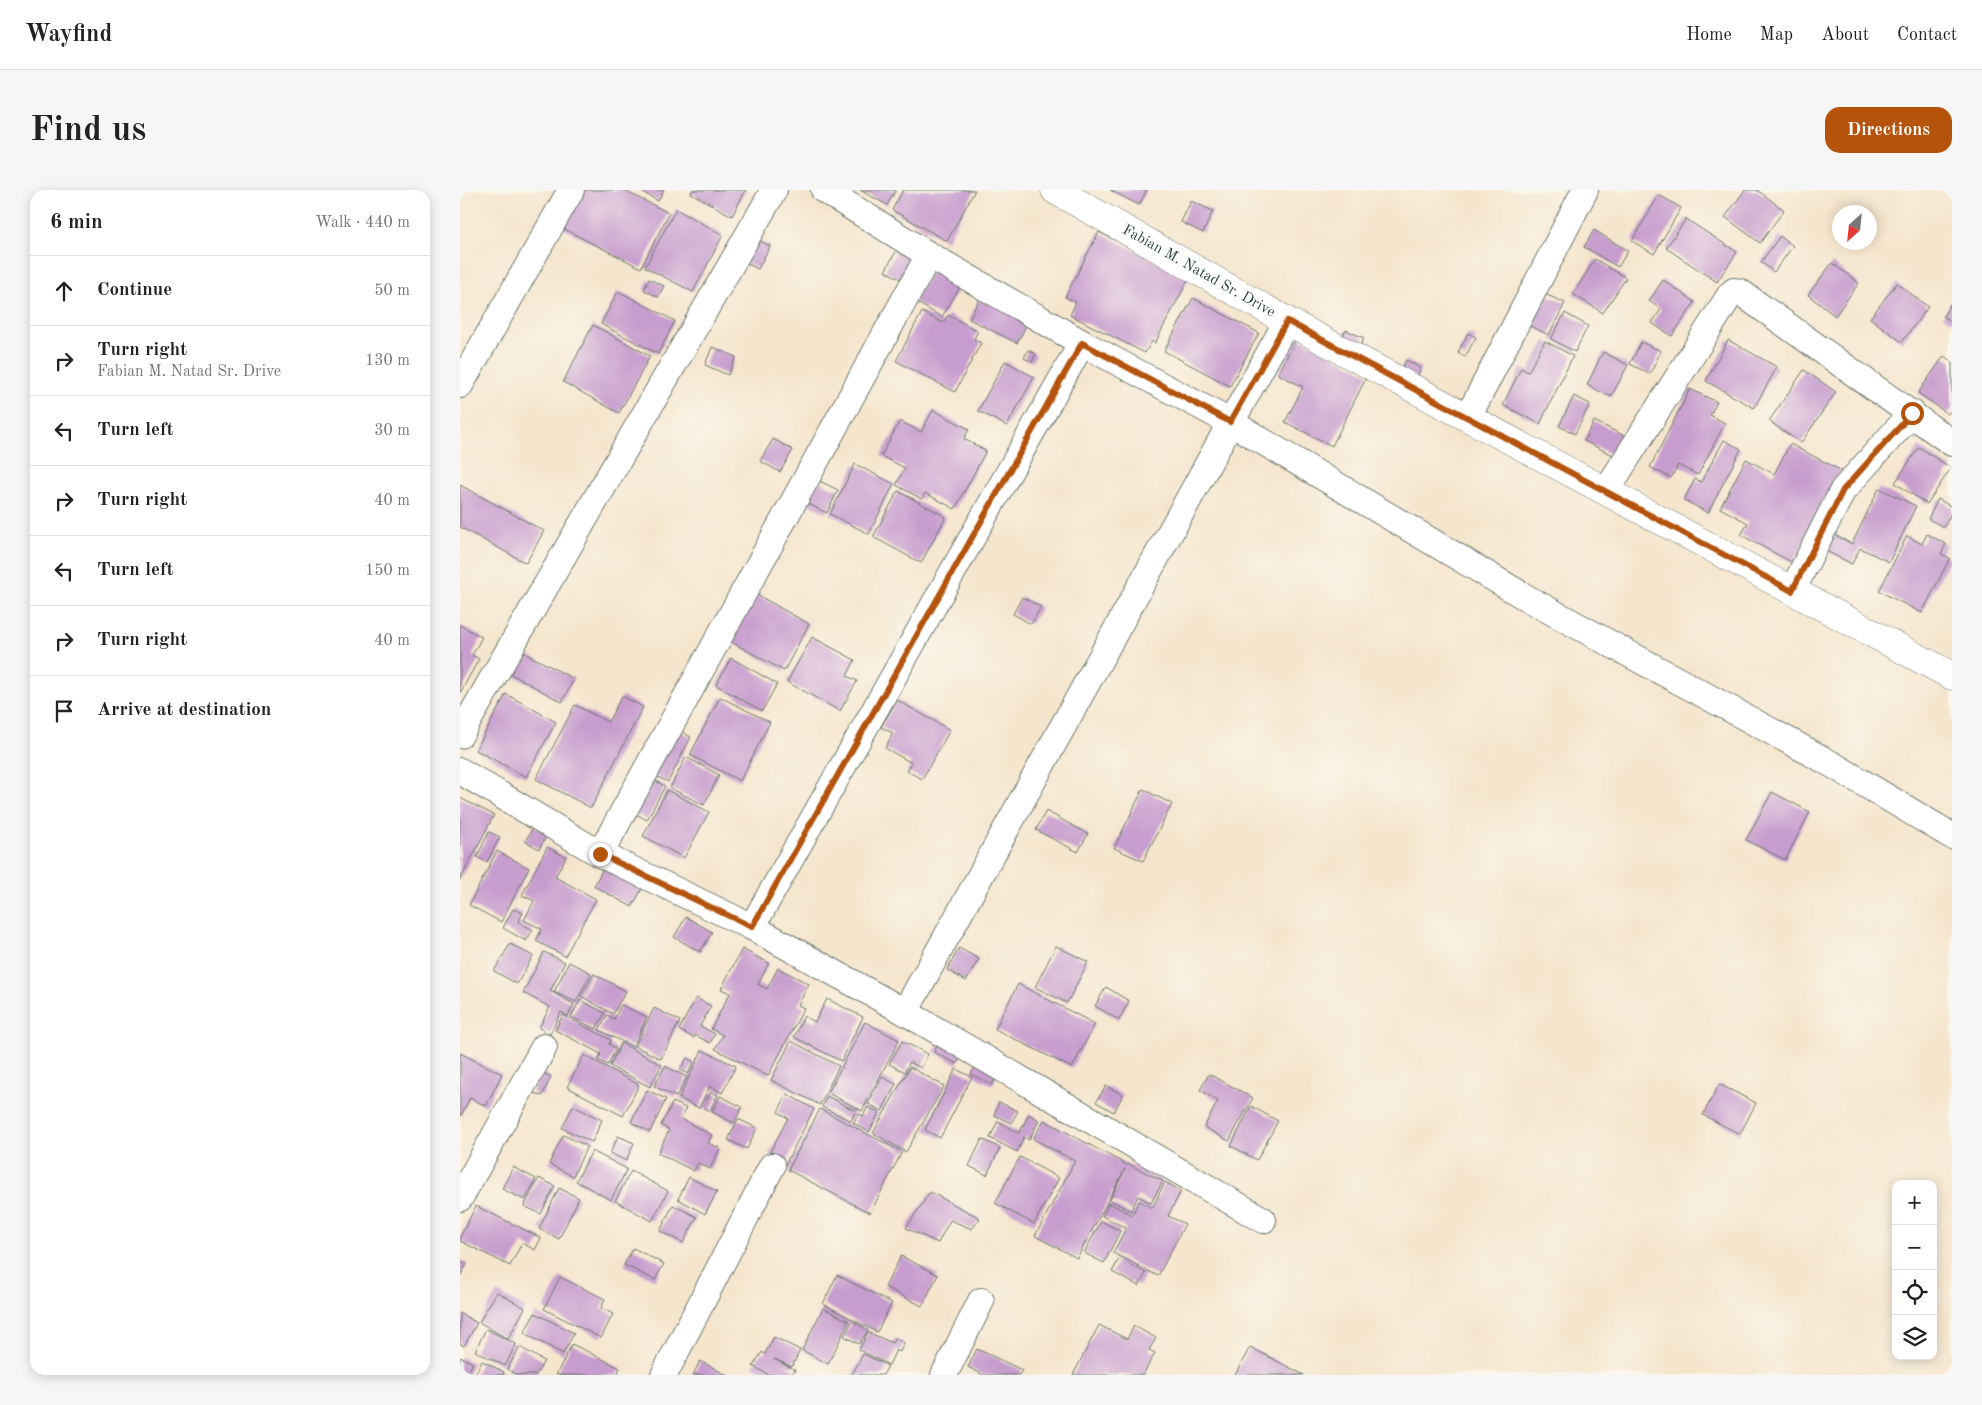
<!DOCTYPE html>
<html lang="en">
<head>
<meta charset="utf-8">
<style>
  :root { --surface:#fff; --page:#f6f6f6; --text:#222; --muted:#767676; --line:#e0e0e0; --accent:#b45309 }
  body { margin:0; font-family:"Old Standard TT",serif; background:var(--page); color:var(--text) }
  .controls { position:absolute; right:15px; bottom:15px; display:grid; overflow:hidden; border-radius:10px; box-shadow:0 2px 12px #0003 }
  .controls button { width:45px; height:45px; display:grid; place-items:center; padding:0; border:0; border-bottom:1px solid var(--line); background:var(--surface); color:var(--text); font:25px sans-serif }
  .compass { position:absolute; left:1372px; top:15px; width:45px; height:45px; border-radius:50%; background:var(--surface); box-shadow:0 2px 12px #0003; rotate:207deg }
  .stop { position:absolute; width:15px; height:15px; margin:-11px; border:4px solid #b45309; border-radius:50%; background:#fff }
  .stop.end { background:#b45309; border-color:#fff; box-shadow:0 1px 5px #0008 }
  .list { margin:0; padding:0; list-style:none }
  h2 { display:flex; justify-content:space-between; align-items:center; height:65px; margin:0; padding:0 20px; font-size:21px }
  h2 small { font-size:16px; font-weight:400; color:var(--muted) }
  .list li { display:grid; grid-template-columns:32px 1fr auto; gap:15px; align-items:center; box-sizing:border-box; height:70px; padding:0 20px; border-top:1px solid var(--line) }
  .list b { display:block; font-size:19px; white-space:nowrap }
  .list p { margin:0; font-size:16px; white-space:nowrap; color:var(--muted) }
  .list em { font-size:16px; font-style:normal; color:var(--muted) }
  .icon { flex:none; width:28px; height:28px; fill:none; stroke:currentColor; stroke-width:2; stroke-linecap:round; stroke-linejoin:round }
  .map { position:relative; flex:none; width:1492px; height:1185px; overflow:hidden; border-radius:15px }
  header { display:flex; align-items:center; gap:30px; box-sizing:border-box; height:70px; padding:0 25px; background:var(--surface); border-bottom:1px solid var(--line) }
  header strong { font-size:24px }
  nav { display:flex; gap:28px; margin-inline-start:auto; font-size:18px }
  .intro { display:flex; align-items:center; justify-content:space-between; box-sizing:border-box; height:120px; padding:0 30px }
  h1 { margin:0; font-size:35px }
  .button { padding:12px 22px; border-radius:15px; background:var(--accent); color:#fff; font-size:18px; font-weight:700 }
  main { display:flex; gap:30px; padding:0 30px }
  aside { flex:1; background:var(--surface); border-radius:15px; box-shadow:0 2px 12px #0003 }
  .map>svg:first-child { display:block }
  .building { fill:#c79cce }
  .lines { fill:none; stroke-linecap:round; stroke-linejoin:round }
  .minor-casing { stroke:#6a786a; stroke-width:28 }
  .tertiary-casing { stroke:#6a786a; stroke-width:29 }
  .minor { stroke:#fff; stroke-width:26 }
  .tertiary { stroke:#fff; stroke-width:28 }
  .route { stroke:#b45309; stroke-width:6 }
  .labels { text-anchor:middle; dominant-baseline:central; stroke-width:5; stroke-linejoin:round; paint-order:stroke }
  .street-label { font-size:15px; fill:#1f3d34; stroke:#fbf7ec }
</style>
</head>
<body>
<header>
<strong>Wayfind</strong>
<nav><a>Home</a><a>Map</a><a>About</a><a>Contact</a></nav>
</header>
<div class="intro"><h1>Find us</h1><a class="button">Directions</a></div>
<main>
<aside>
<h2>6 min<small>Walk · 440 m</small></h2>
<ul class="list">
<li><svg class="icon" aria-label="ahead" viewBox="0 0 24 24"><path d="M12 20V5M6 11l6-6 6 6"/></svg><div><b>Continue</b></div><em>50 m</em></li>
<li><svg class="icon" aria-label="right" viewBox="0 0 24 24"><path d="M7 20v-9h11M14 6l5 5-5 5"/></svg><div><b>Turn right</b><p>Fabian M. Natad Sr. Drive</p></div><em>130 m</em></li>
<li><svg class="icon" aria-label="left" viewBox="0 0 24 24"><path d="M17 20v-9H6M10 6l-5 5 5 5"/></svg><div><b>Turn left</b></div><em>30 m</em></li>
<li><svg class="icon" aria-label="right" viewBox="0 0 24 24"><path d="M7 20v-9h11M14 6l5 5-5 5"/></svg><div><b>Turn right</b></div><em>40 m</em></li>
<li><svg class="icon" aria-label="left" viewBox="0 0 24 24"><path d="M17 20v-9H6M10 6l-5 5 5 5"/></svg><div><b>Turn left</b></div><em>150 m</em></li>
<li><svg class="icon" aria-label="right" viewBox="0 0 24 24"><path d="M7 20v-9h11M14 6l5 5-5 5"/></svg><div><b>Turn right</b></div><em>40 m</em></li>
<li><svg class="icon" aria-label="arrive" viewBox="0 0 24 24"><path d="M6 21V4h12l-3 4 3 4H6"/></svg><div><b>Arrive at destination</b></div></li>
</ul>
</aside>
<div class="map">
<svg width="1492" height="1185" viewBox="0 0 1492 1185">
  <rect width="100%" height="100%" fill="#fbf7ec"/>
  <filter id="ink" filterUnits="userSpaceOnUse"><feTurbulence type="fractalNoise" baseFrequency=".02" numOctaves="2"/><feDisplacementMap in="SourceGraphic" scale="10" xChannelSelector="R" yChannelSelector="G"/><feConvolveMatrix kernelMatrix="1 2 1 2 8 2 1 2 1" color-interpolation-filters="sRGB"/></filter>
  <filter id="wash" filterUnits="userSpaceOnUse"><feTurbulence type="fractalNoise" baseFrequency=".0096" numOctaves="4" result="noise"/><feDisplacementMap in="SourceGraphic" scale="20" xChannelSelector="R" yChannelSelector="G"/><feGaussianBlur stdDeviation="1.12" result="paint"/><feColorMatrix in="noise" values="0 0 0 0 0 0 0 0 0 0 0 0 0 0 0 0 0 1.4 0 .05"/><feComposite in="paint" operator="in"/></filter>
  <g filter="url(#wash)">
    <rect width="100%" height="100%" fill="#f5e5cd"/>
    <g id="blocks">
      <!-- building -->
      <g class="building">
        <path d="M118,0H163L209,23L181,78L100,37Z"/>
        <path d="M179,0H204L198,11Z"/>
        <path d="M232,0H286L272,26L231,3Z"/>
        <path d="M400,0H436L427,15Z"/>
        <path d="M443,0H515L487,51L432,20Z"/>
        <path d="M650,0H687L679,15Z"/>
        <path d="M1285,0H1297L1324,20L1300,53L1265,27Z"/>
        <path d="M1199,5L1221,18L1194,64L1172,51Z"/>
        <path d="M731,11L753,21L743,43L721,32Z"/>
        <path d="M216,19L263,45L233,102L185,77Z"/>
        <path d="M1226,29L1277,62L1257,92L1206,58Z"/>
        <path d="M1134,40L1168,61L1158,77L1124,57Z"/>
        <path d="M639,42L729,88L695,153L692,151L685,163L610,125L616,112L605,107Z"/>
        <path d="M1320,46L1333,56L1314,82L1301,72Z"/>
        <path d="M294,48L310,56L298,79L282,71Z"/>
        <path d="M438,58L458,69L446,92L425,81Z"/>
        <path d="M1135,69L1166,88L1143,123L1113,104Z"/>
        <path d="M1372,73L1399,93L1375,126L1348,105Z"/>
        <path d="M474,77L502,94L482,127L454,111Z"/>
        <path d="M189,89L204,96L198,107L184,100Z"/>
        <path d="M1203,90L1235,112L1212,146L1192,133L1201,119L1189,111Z"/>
        <path d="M1437,93L1468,117L1442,152L1410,128Z"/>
        <path d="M158,101L215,131L198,164L141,134Z"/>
        <path d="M1078,101L1105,113L1089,145L1062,132Z"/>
        <path d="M522,104L570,128L557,153L509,129Z"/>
        <path d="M733,108L799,143L770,196L704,161Z"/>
        <path d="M1492,111V132L1483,126Z"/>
        <path d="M462,122L483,133L488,125L518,141L514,149L521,153L495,202L436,171Z"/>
        <path d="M1105,123L1128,136L1115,162L1091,149Z"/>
        <path d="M133,135L190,166L159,223L103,192Z"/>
        <path d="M886,140L904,148L898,161L879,152Z"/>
        <path d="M1008,143L1016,147L1005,167L998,163Z"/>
        <path d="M837,147L908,184L872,256L825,232L843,197L818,184Z"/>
        <path d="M1268,150L1317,177L1294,218L1246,191Z"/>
        <path d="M1085,151L1113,166L1080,234L1043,215L1061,178L1068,182Z"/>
        <path d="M1181,152L1201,161L1190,184L1170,174Z"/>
        <path d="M252,157L276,167L268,185L245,175Z"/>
        <path d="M568,160L576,164L572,172L564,168Z"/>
        <path d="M1143,162L1168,175L1151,207L1127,195Z"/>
        <path d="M1484,166L1492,172V219L1488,224L1458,203Z"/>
        <path d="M946,170L961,178L956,189L941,180Z"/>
        <path d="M545,171L574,187L547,236L518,221Z"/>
        <path d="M1344,180L1376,202L1341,253L1309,231Z"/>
        <path d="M1230,199L1257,212L1250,225L1265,233L1238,285L1218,275L1211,288L1190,277Z"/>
        <path d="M1114,206L1130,214L1115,244L1099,236Z"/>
        <path d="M473,220L509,239L504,249L526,261L495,319L465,303L462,309L436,295L445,278L421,266L440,231L461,242Z"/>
        <path d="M1134,231L1169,248L1159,268L1124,251Z"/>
        <path d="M313,249L333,260L320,282L300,271Z"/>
        <path d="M1264,250L1281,259L1248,323L1224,310L1235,289L1241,292Z"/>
        <path d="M1330,254L1382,281L1333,373L1281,345L1288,333L1260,318L1286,269L1314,284Z"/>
        <path d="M1459,257L1491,278L1467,314L1435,293Z"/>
        <path d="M395,274L434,294L409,344L370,324Z"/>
        <path d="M353,288L378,300L367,323L342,311Z"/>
        <path d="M0,295L84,341L66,373L0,337Z"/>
        <path d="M1419,298L1456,316L1429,372L1400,358L1392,374L1364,360L1373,344L1392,354Z"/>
        <path d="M438,301L486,327L461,373L413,347Z"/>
        <path d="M1478,309L1492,317V321L1484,337L1468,329Z"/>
        <path d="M1467,344L1486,354L1481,364L1490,368L1462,423L1419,401L1447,346L1462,354Z"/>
        <path d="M292,402L349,434L324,481L266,449Z"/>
        <path d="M562,407L581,417L571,434L553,424Z"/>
        <path d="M0,435L22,447L12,465L19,469L0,503Z"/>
        <path d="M352,447L395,470L387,486L397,491L380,521L327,492Z"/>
        <path d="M61,461L114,489L102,512L49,483Z"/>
        <path d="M271,468L317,494L302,521L256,495Z"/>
        <path d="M46,504L96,532L66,587L16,560Z"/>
        <path d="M162,506L183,517L131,618L76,589L115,515L148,532Z"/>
        <path d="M260,507L310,532L280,591L230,565Z"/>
        <path d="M437,510L490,540L462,589L447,581L452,573L425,558L433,543L421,537Z"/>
        <path d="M213,537L231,547L208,592L190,583Z"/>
        <path d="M226,567L259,585L244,615L210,598Z"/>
        <path d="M188,587L205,596L187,630L170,621Z"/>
        <path d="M683,599L712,614L683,671L654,658Z"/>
        <path d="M207,600L249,622L224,668L183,646Z"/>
        <path d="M1312,602L1350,622L1325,670L1286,650Z"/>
        <path d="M0,608L34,625L0,690Z"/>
        <path d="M586,621L628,644L618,662L576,640Z"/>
        <path d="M74,636L88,644L79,659L65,651Z"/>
        <path d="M29,642L40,647L27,672L17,667Z"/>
        <path d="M87,657L106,667L95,687L136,709L105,766L76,751L82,739L64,730L74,711L62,705Z"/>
        <path d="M37,661L69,678L41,732L9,715Z"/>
        <path d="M144,677L183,697L172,717L134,696Z"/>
        <path d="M53,719L63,723L58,732L73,740L66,751L43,738Z"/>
        <path d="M226,727L252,742L240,762L214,747Z"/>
        <path d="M50,754L73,766L57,794L34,781Z"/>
        <path d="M596,756L628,772L607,813L575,797Z"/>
        <path d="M499,758L519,769L506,791L487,780Z"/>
        <path d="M282,759L309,773L298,794L307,799L318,778L349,794L338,815L344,818L308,886L255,859L263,845L251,839L270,803L261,799Z"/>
        <path d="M84,762L105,772L90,801L114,814L108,826L101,822L90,844L79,838L90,817L63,803Z"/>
        <path d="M109,772L131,783L116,812L94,802Z"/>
        <path d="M134,784L166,801L153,824L121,806Z"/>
        <path d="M558,794L635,834L612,878L535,839Z"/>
        <path d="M646,797L669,811L659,830L635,816Z"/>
        <path d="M236,808L251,816L240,836L255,844L250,853L235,845L234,848L219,840Z"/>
        <path d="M367,809L403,827L381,871L334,847L344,826L355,832Z"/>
        <path d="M120,810L145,823L136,839L111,827Z"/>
        <path d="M161,815L187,827L173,857L139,840L147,825L154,829Z"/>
        <path d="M194,818L220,831L201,869L175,856Z"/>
        <path d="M103,825L151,850L149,854L156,859L148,875L138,870L141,864L95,840Z"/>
        <path d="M405,832L439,850L402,921L368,903Z"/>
        <path d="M481,848L504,860L497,874L474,862Z"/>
        <path d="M331,851L379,876L360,915L311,890Z"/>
        <path d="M442,851L468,864L461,878L450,872L445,882L429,874Z"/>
        <path d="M161,853L202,875L190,897L150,876Z"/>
        <path d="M242,860L276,876L262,903L250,896L239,918L219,908Z"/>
        <path d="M0,863L42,884L26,916L10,908L0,927Z"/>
        <path d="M124,865L179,895L163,926L107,897Z"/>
        <path d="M227,868L234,872L228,884L220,880Z"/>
        <path d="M518,871L539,882L532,895L511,884Z"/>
        <path d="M205,876L227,887L216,907L194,896Z"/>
        <path d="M450,877L484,896L446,962L413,943Z"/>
        <path d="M496,879L512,887L480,948L465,940Z"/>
        <path d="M81,882L91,887L82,906L72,902Z"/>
        <path d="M749,884L793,908L769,951L744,937L758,911L740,900Z"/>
        <path d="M422,887L436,894L422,921L408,914Z"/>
        <path d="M1259,894L1296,913L1280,944L1243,925Z"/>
        <path d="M646,896L663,905L654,922L636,912Z"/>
        <path d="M187,900L206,909L190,942L171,932Z"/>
        <path d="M251,902L258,905L250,921L243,917Z"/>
        <path d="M327,904L354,919L326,973L309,964L328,928L318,922Z"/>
        <path d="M260,906L282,917L274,933L252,922Z"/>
        <path d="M367,906L396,921L391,931L362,917Z"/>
        <path d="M213,912L226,918L221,929L252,945L248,953L260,958L250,979L238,973L234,981L198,963L209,940L201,935Z"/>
        <path d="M539,912L558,921L551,933L534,925Z"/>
        <path d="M113,916L142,930L132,952L102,938Z"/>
        <path d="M791,916L818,931L797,970L771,956Z"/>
        <path d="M408,917L419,923L409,942L393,933L399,924L403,926Z"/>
        <path d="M360,919L442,962L410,1023L328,980Z"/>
        <path d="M569,924L579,930L569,950L564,947L557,962L530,948L538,931L559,943Z"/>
        <path d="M278,929L297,938L287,959L268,950Z"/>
        <path d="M584,930L667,975L668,974L703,991L691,1013L678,1006L671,1021L650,1010L665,979L617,1068L575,1046L615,971L573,949Z"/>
        <path d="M103,945L127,956L113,986L89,974Z"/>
        <path d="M158,946L174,953L166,971L150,963Z"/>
        <path d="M522,949L540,958L527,985L509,976Z"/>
        <path d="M132,961L167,979L151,1010L116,991Z"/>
        <path d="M560,967L599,988L574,1034L535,1013Z"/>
        <path d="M53,977L76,989L65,1010L42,999Z"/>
        <path d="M171,981L208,1001L192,1031L155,1011Z"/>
        <path d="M229,987L257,1002L245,1024L218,1009Z"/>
        <path d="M79,988L95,996L81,1024L64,1016Z"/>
        <path d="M705,992L721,1001L708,1026L725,1034L698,1086L653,1063L666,1038L642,1026L649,1013L672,1025L679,1011L692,1018Z"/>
        <path d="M99,998L119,1008L99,1049L79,1039Z"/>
        <path d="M470,1002L520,1028L512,1039L490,1030L478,1053L446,1038Z"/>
        <path d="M213,1015L237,1027L223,1053L200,1041Z"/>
        <path d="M16,1016L81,1048L75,1060L62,1053L50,1076L0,1051V1047Z"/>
        <path d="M641,1031L660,1041L644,1073L624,1063Z"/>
        <path d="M173,1058L204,1074L195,1090L164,1075Z"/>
        <path d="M441,1066L478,1085L462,1116L425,1097Z"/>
        <path d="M659,1069L686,1083L679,1096L652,1082Z"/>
        <path d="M0,1070L7,1074L0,1087Z"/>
        <path d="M377,1085L432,1113L417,1142L363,1114Z"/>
        <path d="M100,1087L145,1109L141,1118L153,1124L141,1148L84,1119Z"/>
        <path d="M37,1102L65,1118L48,1149L19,1132Z"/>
        <path d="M363,1118L389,1131L368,1174L342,1160Z"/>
        <path d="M0,1123L17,1133L4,1156L0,1154Z"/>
        <path d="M75,1123L114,1143L103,1164L64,1143Z"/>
        <path d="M392,1131L408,1140L399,1154L384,1146Z"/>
        <path d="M639,1135L667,1149L674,1136L696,1148L689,1160L695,1163L683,1185H613Z"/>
        <path d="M26,1139L56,1154L45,1176L15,1161Z"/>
        <path d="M408,1142L432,1153L435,1148L444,1153L440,1162L436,1160L429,1175L399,1160Z"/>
        <path d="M314,1147L340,1160L332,1177L314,1169L335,1180L332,1185H309L293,1176L302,1162L305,1164Z"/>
        <path d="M112,1154L160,1178L157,1185H96Z"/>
        <path d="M60,1157L84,1171L76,1185H57L47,1179Z"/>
        <path d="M790,1157L844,1185H775Z"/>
        <path d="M517,1159L562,1180L559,1185H523L508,1177Z"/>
        <path d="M403,1164L428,1176L423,1185H392Z"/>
        <path d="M0,1167L13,1173L7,1185H0Z"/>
        <path d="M22,1171L44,1182L43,1185H15Z"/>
        <path d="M240,1171L267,1185H233Z"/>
      </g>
    </g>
  </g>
  <g filter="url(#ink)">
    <use href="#blocks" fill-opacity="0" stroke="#6a786a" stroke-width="1"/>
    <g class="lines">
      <defs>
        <g id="minor">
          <path d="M364,0L469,65L622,153L770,232L1072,411L1373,575L1492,646"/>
          <path d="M0,195L111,0"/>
          <path d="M1008,227L1125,0"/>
          <path d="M1146,301L1270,105L1274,101L1280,102L1492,253"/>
          <path d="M1332,401L1383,300L1452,223"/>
          <path d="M0,545L314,0"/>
          <path d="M0,581L140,664L292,737L445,822L803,1030"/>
          <path d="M140,664L469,65"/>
          <path d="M292,737L622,153"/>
          <path d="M445,822L827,131"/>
          <path d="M0,1008L84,857"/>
          <path d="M204,1185L312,976"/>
          <path d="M484,1185L521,1111"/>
        </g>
        <g id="tertiary">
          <path id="s1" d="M595,0L827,131L1492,486"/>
        </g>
      </defs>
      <!-- minor casing -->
      <use href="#minor" class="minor-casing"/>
      <!-- tertiary casing -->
      <use href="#tertiary" class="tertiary-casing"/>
      <!-- minor -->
      <use href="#minor" class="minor"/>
      <!-- tertiary -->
      <use href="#tertiary" class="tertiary"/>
    </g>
  </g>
  <g class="lines" filter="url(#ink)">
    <!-- route -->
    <path class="route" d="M140,664L292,737L622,153L770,232L827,131L1332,401L1383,300L1452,223"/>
  </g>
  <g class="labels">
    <!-- street labels -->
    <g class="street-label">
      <text stroke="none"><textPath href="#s1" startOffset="165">Fabian M. Natad Sr. Drive</textPath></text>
    </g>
  </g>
</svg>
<div class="controls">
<button>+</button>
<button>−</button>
<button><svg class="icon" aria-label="locate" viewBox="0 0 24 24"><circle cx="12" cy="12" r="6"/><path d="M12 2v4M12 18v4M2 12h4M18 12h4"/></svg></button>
<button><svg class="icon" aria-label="layers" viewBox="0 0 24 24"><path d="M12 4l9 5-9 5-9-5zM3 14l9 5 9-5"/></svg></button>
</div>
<svg class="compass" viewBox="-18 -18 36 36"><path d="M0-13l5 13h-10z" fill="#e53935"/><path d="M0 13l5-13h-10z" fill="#767676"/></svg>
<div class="stop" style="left:1452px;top:223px"></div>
<div class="stop end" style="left:140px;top:664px"></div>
</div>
</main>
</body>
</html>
